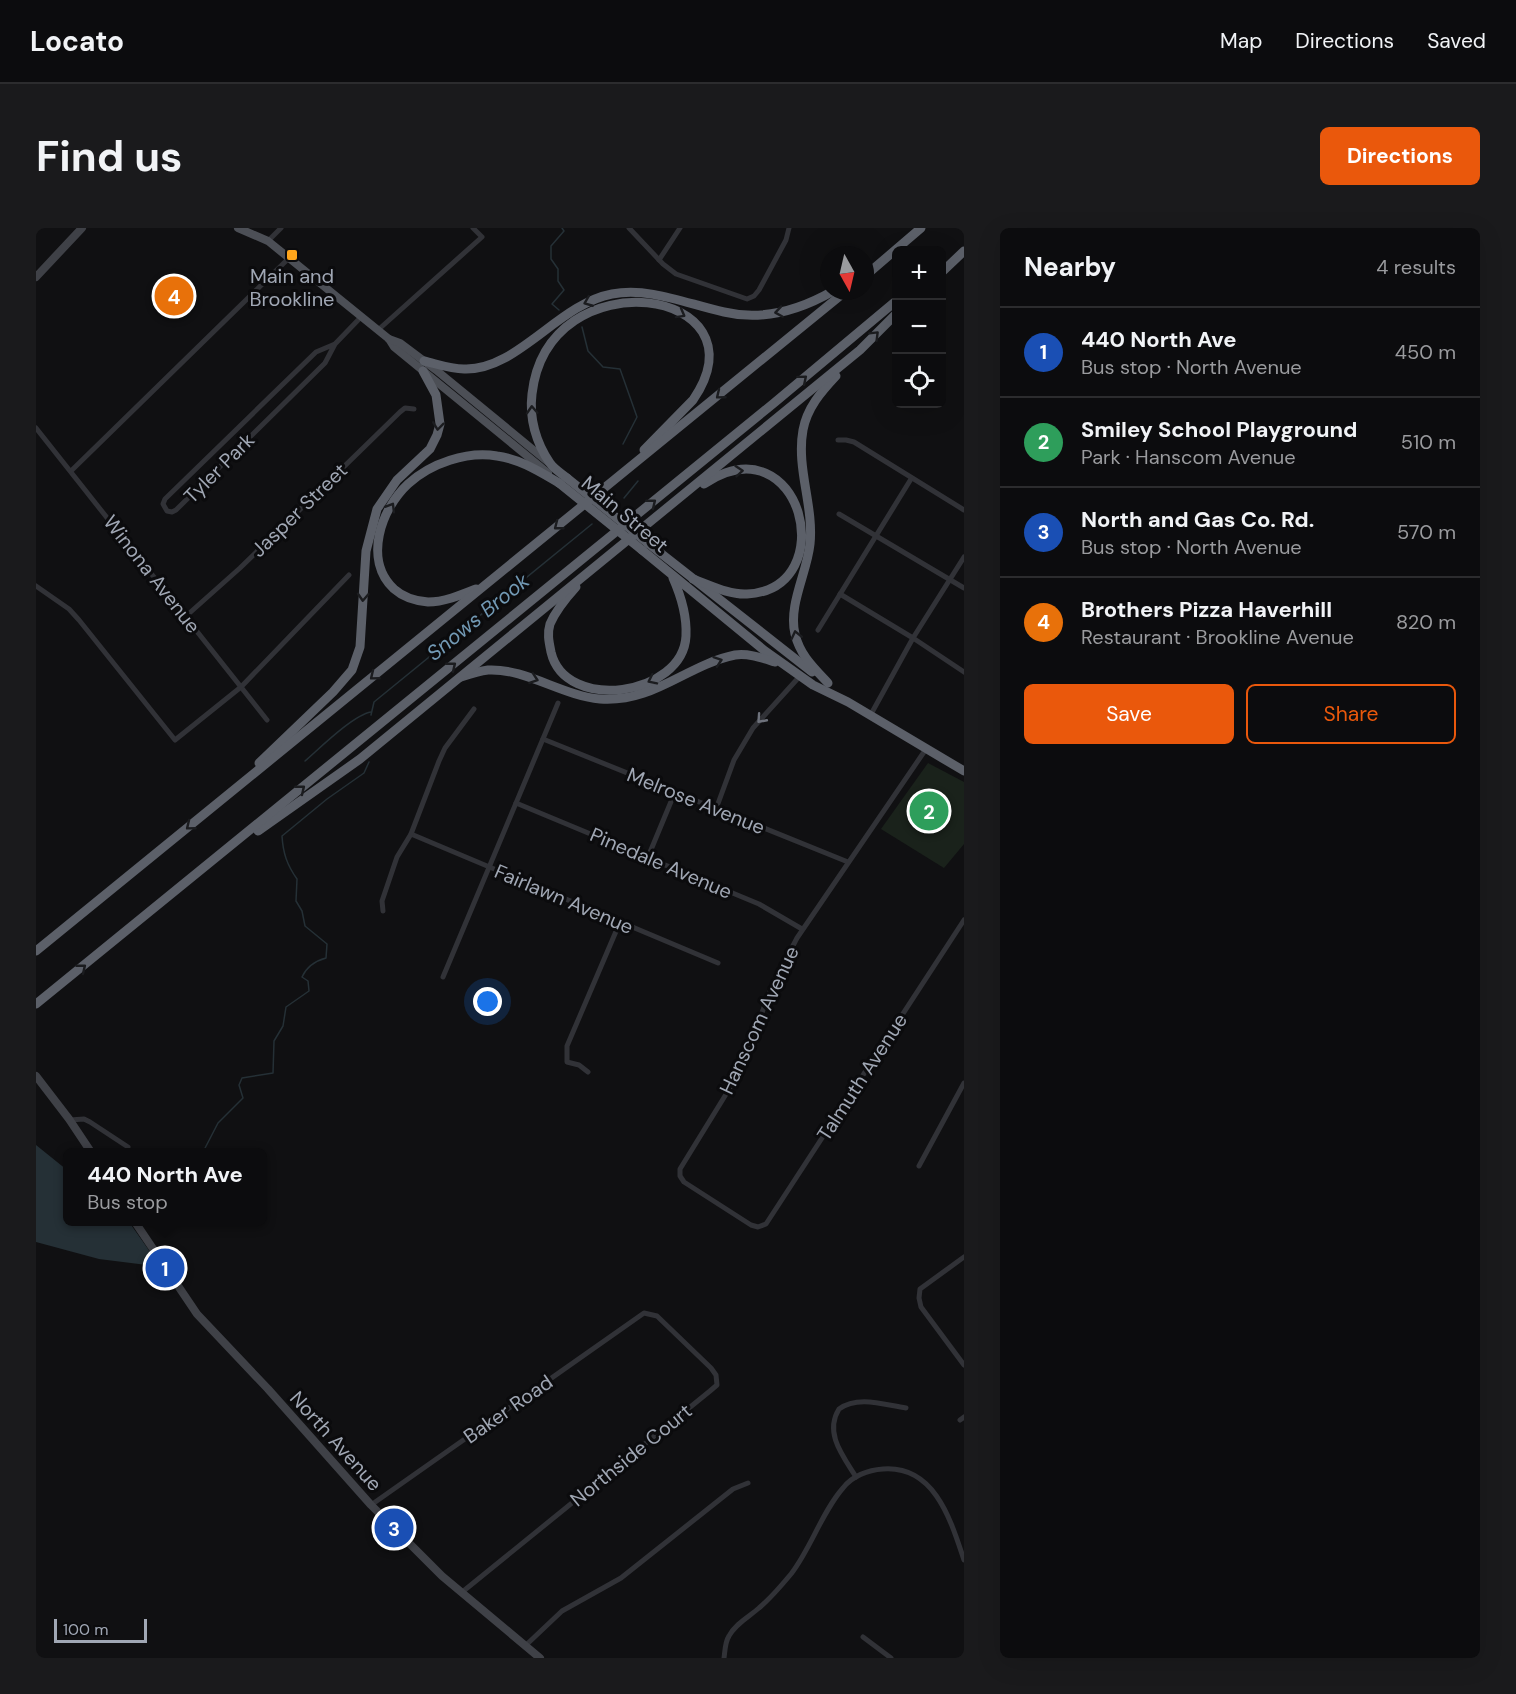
<!DOCTYPE html>
<html lang="en">
<head>
<meta charset="utf-8">
<style>
  :root { --surface:#0c0c0e; --page:#1a1a1c; --text:#f1f3f6; --muted:#9a9b9e; --line:#2c2c2e; --accent:#ea580c }
  body { margin:0; font-family:"DM Sans",sans-serif; background:var(--page); color:var(--text) }
  .controls { position:absolute; right:18px; top:18px; display:grid; overflow:hidden; border-radius:9px; box-shadow:0 6px 24px #0002 }
  .controls button { width:54px; height:54px; display:grid; place-items:center; padding:0; border:0; border-bottom:2px solid var(--line); background:var(--surface); color:var(--text); font:30px sans-serif }
  .compass { position:absolute; left:784px; top:18px; width:54px; height:54px; border-radius:50%; background:var(--surface); box-shadow:0 6px 24px #0002; rotate:172deg }
  .scale { position:absolute; left:18px; bottom:15px; width:93px; box-sizing:border-box; padding-left:6px; border:3px solid #a0a7b4; border-top:0; font-size:16px; line-height:21px; white-space:nowrap; color:#a0a7b4; -webkit-text-stroke:4px #0b0b0d; paint-order:stroke }
  .you { position:absolute; left:452px; top:774px; width:21px; height:21px; margin:-15px; border:4px solid #fff; border-radius:50%; background:#1a73e8; box-shadow:0 0 0 9px #1a73e833 }
  .badge { display:grid; place-items:center; width:39px; height:39px; border-radius:50%; background:var(--accent); color:#fff; font-size:20px; font-weight:700 }
  .pin { position:absolute; translate:-50% -50%; border:3px solid #fff; box-shadow:0 2px 6px #0006 }
  .popup { position:absolute; left:27px; top:920px; width:204px; height:78px; box-sizing:border-box; display:grid; place-content:center; border-radius:9px; background:var(--surface); filter:drop-shadow(0 2px 4px #0005); font-size:20px; white-space:nowrap; color:var(--muted) }
  .popup b { font-size:22px; color:var(--text) }
  .popup::after { content:''; position:absolute; left:50%; top:100%; margin-left:-12px; border:12px solid transparent; border-top-color:var(--surface) }
  .list { margin:0; padding:0; list-style:none }
  h2 { display:flex; justify-content:space-between; align-items:center; height:78px; margin:0; padding:0 24px; font-size:26px }
  h2 small { font-size:20px; font-weight:400; color:var(--muted) }
  .list li { display:grid; grid-template-columns:39px 1fr auto; gap:18px; align-items:center; box-sizing:border-box; height:90px; padding:0 24px; border-top:2px solid var(--line) }
  .list b { display:block; font-size:22px; white-space:nowrap }
  .list p { margin:0; font-size:20px; white-space:nowrap; color:var(--muted) }
  .list em { font-size:20px; font-style:normal; color:var(--muted) }
  .actions { display:flex; gap:12px; padding:18px 24px }
  .actions a { flex:1; padding:14px 0; border:2px solid var(--accent); border-radius:9px; text-align:center; font-size:21px; color:var(--accent) }
  .actions .main { background:var(--accent); color:#fff }
  .icon { flex:none; width:33px; height:33px; fill:none; stroke:currentColor; stroke-width:2; stroke-linecap:round; stroke-linejoin:round }
  .map { position:relative; flex:none; width:928px; height:1430px; overflow:hidden; border-radius:9px }
  header { display:flex; align-items:center; gap:36px; box-sizing:border-box; height:84px; padding:0 30px; background:var(--surface); border-bottom:2px solid var(--line) }
  header strong { font-size:28px }
  nav { display:flex; gap:33px; margin-inline-start:auto; font-size:21px }
  .intro { display:flex; align-items:center; justify-content:space-between; box-sizing:border-box; height:144px; padding:0 36px }
  h1 { margin:0; font-size:42px }
  .button { padding:15px 27px; border-radius:9px; background:var(--accent); color:#fff; font-size:21px; font-weight:700 }
  main { display:flex; gap:36px; padding:0 36px }
  aside { flex:1; background:var(--surface); border-radius:9px; box-shadow:0 6px 24px #0002 }
  .map>svg:first-child { display:block }
  .green { fill:#1a221b }
  .water { fill:#253036 }
  .lines { fill:none; stroke-linecap:round; stroke-linejoin:round }
  .stream { stroke:#253036; stroke-width:1.5 }
  .street { stroke:#313237; stroke-width:5 }
  .secondary { stroke:#3f4147; stroke-width:8 }
  .primary { stroke:#4c4f56; stroke-width:8 }
  .highway { stroke:#5c6069; stroke-width:9 }
  .highway-bridge { stroke:#5c6069; stroke-width:9 }
  .oneway { stroke:#1b1c1f }
  .oneway2 { stroke:#6e727c }
  .poi-dot { fill:#ffa51b; stroke:#0b0b0d; stroke-width:2 }
  .labels { text-anchor:middle; dominant-baseline:central; stroke-width:6; stroke-linejoin:round; paint-order:stroke }
  .poi-label { font-size:20px; fill:#a0a7b4; stroke:#0b0b0d }
  .street-label { font-size:20px; fill:#a0a7b4; stroke:#0b0b0d }
  .water-label { font-size:21px; font-style:italic; fill:#7299b4; stroke:#0b0b0d }
</style>
</head>
<body>
<header>
<strong>Locato</strong>
<nav><a>Map</a><a>Directions</a><a>Saved</a></nav>
</header>
<div class="intro"><h1>Find us</h1><a class="button">Directions</a></div>
<main>
<div class="map">
<svg width="928" height="1430" viewBox="0 0 928 1430">
  <rect width="100%" height="100%" fill="#101012"/>
  <!-- green -->
  <path class="green" d="M892,535L928,554V616L908,640L845,601Z"/>
  <!-- water -->
  <path class="water" d="M0,917L31,942L32,994H93L119,1031L118,1034L111,1037L63,1031L0,1014Z"/>
  <g class="lines">
    <!-- stream -->
    <g class="stream">
      <path d="M523,82L516,76L528,62L522,53V41L515,31V18L528,3L526,0"/>
      <path d="M546,99L552,123L567,139L584,141L601,189L587,216"/>
      <path d="M588,270L602,253"/>
      <path d="M335,487L338,474L556,296"/>
      <path d="M269,533C283,521 317,487 335,484"/>
      <path d="M167,924L182,895L207,870L203,857L206,850L237,845L238,813L247,798L250,779L273,763L272,753L266,749C271,738 279,733 290,730L291,716L269,698L266,683L260,673L261,651C251,637 247,625 246,608L291,571L328,545L333,534"/>
    </g>
    <!-- street -->
    <g class="street">
      <path d="M593,0L627,36L640,46L711,71L718,68L723,62L750,12L753,0"/>
      <path d="M232,13L245,0"/>
      <path d="M623,32L644,0"/>
      <path d="M342,102L446,9L437,0"/>
      <path d="M299,116L280,124L129,271L127,276L131,283L136,284L140,282L289,135L299,116L325,89"/>
      <path d="M0,200L231,492"/>
      <path d="M802,212H810L818,214L928,282"/>
      <path d="M35,243L253,30"/>
      <path d="M803,286L928,360"/>
      <path d="M0,358L33,381L43,392L139,512L205,459L313,347"/>
      <path d="M804,366L877,410L928,444"/>
      <path d="M149,389L204,340L364,184L369,180L378,181"/>
      <path d="M782,402L875,251"/>
      <path d="M834,488L877,410L928,329"/>
      <path d="M507,511L812,634"/>
      <path d="M890,521L761,710L737,756L705,839L692,863L644,941V948L648,954L715,997L722,999L730,996L928,692"/>
      <path d="M480,575L723,676L766,701"/>
      <path d="M680,581L698,532L717,500L764,448"/>
      <path d="M375,606L682,735"/>
      <path d="M612,629L639,564"/>
      <path d="M347,683L346,673L361,629L375,606L403,533L409,520L438,481"/>
      <path d="M407,749L522,475"/>
      <path d="M552,844L543,837L531,834V818L584,694"/>
      <path d="M34,892L48,891L54,894L92,919"/>
      <path d="M883,938L928,855"/>
      <path d="M928,1029L884,1061L883,1070L885,1079L928,1137"/>
      <path d="M924,1192L928,1189"/>
      <path d="M820,1249C807,1228 788,1205 803,1181C822,1167 849,1177 870,1180"/>
      <path d="M335,1277L608,1085L621,1088L675,1140L680,1147L681,1157L674,1163L425,1365"/>
      <path d="M827,1409L855,1430"/>
      <path d="M489,1418L526,1383L585,1350L697,1261L712,1255"/>
      <path d="M688,1430C689,1423 689,1414 693,1408C699,1396 714,1388 723,1380C735,1370 745,1358 755,1346C775,1320 786,1284 807,1260C816,1248 832,1242 847,1241C899,1237 915,1293 928,1332"/>
    </g>
    <!-- secondary -->
    <g class="secondary">
      <path d="M0,49L46,0"/>
      <path d="M0,848L33,891L55,924"/>
      <path d="M99,994L161,1086L232,1161L335,1277L406,1348L504,1430"/>
    </g>
    <!-- primary -->
    <g class="primary">
      <path d="M202,0L232,13L353,111L358,119L512,245"/>
      <path d="M353,111L364,115L400,142L512,234"/>
    </g>
    <!-- highway -->
    <g class="highway">
      <path d="M906,44L928,23"/>
      <path d="M829,48L885,0"/>
      <path d="M388,133C401,136 414,141 428,141C481,143 522,76 576,66C614,59 651,76 688,84C726,93 764,82 797,63"/>
      <path d="M531,250C525,245 518,241 514,235C500,215 493,190 496,166C512,27 734,60 657,172L608,222"/>
      <path d="M613,316L776,444"/>
      <path d="M606,322L729,423L777,457L812,474L928,543"/>
      <path d="M657,351C674,357 693,367 711,366C807,361 766,191 668,256"/>
      <path d="M540,359C530,370 520,382 514,396C511,406 513,414 515,424C529,485 647,468 650,408C651,388 645,368 637,350"/>
      <path d="M440,361C425,367 408,374 392,374C379,373 367,369 358,361C327,332 345,281 372,256C395,235 431,223 461,228C484,231 504,244 523,255"/>
      <path d="M425,449C434,446 444,443 452,442C489,440 527,468 564,471C618,475 650,437 699,427C712,425 726,430 739,434"/>
      <path d="M792,455C777,439 764,427 759,406C752,377 771,345 774,316C778,278 760,240 767,202C771,180 785,164 800,148"/>
      <path d="M223,535L297,464L316,442L324,419L330,323L341,281L361,252L394,221L401,207L404,196L400,167L387,143"/>
      <path d="M222,603L324,531L824,122L860,86"/>
      <path d="M0,723L810,63"/>
      <path d="M0,776L738,175L860,73"/>
    </g>
    <!-- highway-bridge -->
    <g class="highway-bridge">
      <path d="M531,250L613,316"/>
      <path d="M523,255L606,322"/>
    </g>
  </g>
  <!-- one-way arrows -->
  <defs><path id="oneway-chevron" d="M-2-3.5L2.5 0L-2 3.5" fill="none" stroke-width="1.6" stroke-linecap="round" stroke-linejoin="round" transform="scale(1.5)"/></defs>
  <g class="oneway">
    <use href="#oneway-chevron" transform="translate(552 74) rotate(158)"/>
    <use href="#oneway-chevron" transform="translate(743 84) rotate(171)"/>
    <use href="#oneway-chevron" transform="translate(645 86) rotate(29)"/>
    <use href="#oneway-chevron" transform="translate(839 107) rotate(-45)"/>
    <use href="#oneway-chevron" transform="translate(767 151) rotate(-40)"/>
    <use href="#oneway-chevron" transform="translate(684 167) rotate(141)"/>
    <use href="#oneway-chevron" transform="translate(496 182) rotate(-93)"/>
    <use href="#oneway-chevron" transform="translate(402 198) rotate(97)"/>
    <use href="#oneway-chevron" transform="translate(703 243) rotate(-5)"/>
    <use href="#oneway-chevron" transform="translate(616 275) rotate(-39)"/>
    <use href="#oneway-chevron" transform="translate(355 279) rotate(-59)"/>
    <use href="#oneway-chevron" transform="translate(522 298) rotate(142)"/>
    <use href="#oneway-chevron" transform="translate(327 369) rotate(93)"/>
    <use href="#oneway-chevron" transform="translate(760 407) rotate(-103)"/>
    <use href="#oneway-chevron" transform="translate(682 433) rotate(-19)"/>
    <use href="#oneway-chevron" transform="translate(416 438) rotate(-39)"/>
    <use href="#oneway-chevron" transform="translate(338 448) rotate(141)"/>
    <use href="#oneway-chevron" transform="translate(498 451) rotate(19)"/>
    <use href="#oneway-chevron" transform="translate(616 452) rotate(154)"/>
    <use href="#oneway-chevron" transform="translate(265 561) rotate(-39)"/>
    <use href="#oneway-chevron" transform="translate(154 598) rotate(141)"/>
    <use href="#oneway-chevron" transform="translate(46 740) rotate(-39)"/>
  </g>
  <use class="oneway2" href="#oneway-chevron" transform="translate(725 491) rotate(132)"/>
  <!-- markers -->
  <rect class="poi-dot" x="250" y="21" width="12" height="12" rx="3"/>
  <g class="labels">
    <!-- poi labels -->
    <g class="poi-label">
      <text x="256" y="48">Main and<tspan x="256" dy="23">Brookline</tspan></text>
    </g>
    <!-- street labels -->
    <g class="street-label">
      <text transform="translate(183 240) rotate(-45)">Tyler Park</text>
      <text transform="translate(263 282) rotate(-44)">Jasper Street</text>
      <text transform="translate(589 286) rotate(40)">Main Street</text>
      <text transform="translate(116 346) rotate(52)">Winona Avenue</text>
      <text transform="translate(660 573) rotate(22)">Melrose Avenue</text>
      <text transform="translate(625 635) rotate(23)">Pinedale Avenue</text>
      <text transform="translate(528 671) rotate(23)">Fairlawn Avenue</text>
      <text transform="translate(723 792) rotate(-65)">Hanscom Avenue</text>
      <text transform="translate(826 849) rotate(-57)">Talmuth Avenue</text>
      <text transform="translate(472 1181) rotate(-35)">Baker Road</text>
      <text transform="translate(300 1213) rotate(48)">North Avenue</text>
      <text transform="translate(595 1227) rotate(-39)">Northside Court</text>
    </g>
    <!-- water labels -->
    <g class="water-label">
      <text transform="translate(442 389) rotate(-39)">Snows Brook</text>
    </g>
  </g>
</svg>
<div class="controls">
<button>+</button>
<button>−</button>
<button><svg class="icon" aria-label="locate" viewBox="0 0 24 24"><circle cx="12" cy="12" r="6"/><path d="M12 2v4M12 18v4M2 12h4M18 12h4"/></svg></button>
</div>
<svg class="compass" viewBox="-18 -18 36 36"><path d="M0-13l5 13h-10z" fill="#e53935"/><path d="M0 13l5-13h-10z" fill="#9a9b9e"/></svg>
<div class="scale">100 m</div>
<div class="you"></div>
<div class="pin badge" style="left:129px;top:1040px;background:#1a4fb4">1</div>
<div class="popup"><b>440 North Ave</b>Bus stop</div>
<div class="pin badge" style="left:893px;top:583px;background:#2e9e5b">2</div>
<div class="pin badge" style="left:358px;top:1300px;background:#1a4fb4">3</div>
<div class="pin badge" style="left:138px;top:68px;background:#e8710a">4</div>
</div>
<aside>
<h2>Nearby<small>4 results</small></h2>
<ul class="list">
<li><span class="badge" style="background:#1a4fb4">1</span><div><b>440 North Ave</b><p>Bus stop · North Avenue</p></div><em>450 m</em></li>
<li><span class="badge" style="background:#2e9e5b">2</span><div><b>Smiley School Playground</b><p>Park · Hanscom Avenue</p></div><em>510 m</em></li>
<li><span class="badge" style="background:#1a4fb4">3</span><div><b>North and Gas Co. Rd.</b><p>Bus stop · North Avenue</p></div><em>570 m</em></li>
<li><span class="badge" style="background:#e8710a">4</span><div><b>Brothers Pizza Haverhill</b><p>Restaurant · Brookline Avenue</p></div><em>820 m</em></li>
</ul>
<div class="actions"><a class="main">Save</a><a>Share</a></div>
</aside>
</main>
</body>
</html>
